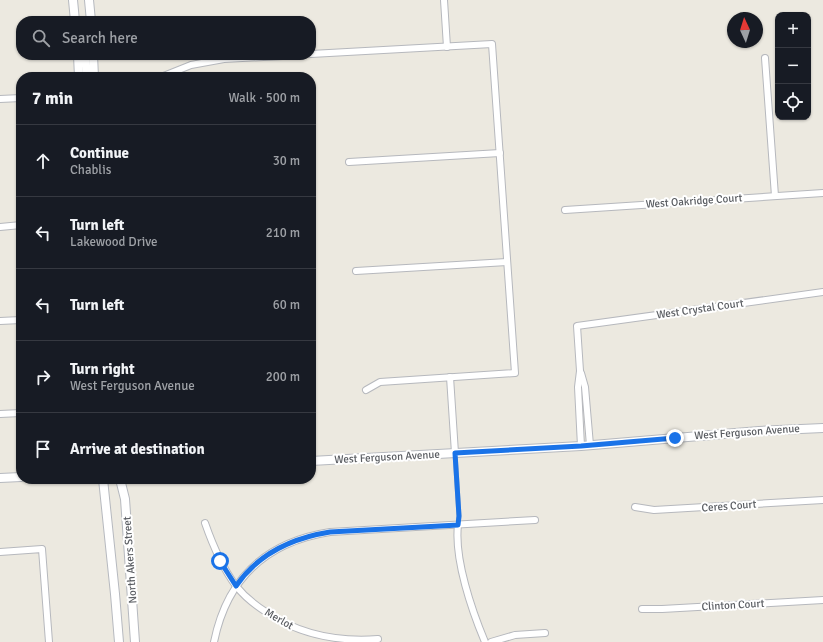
<!DOCTYPE html>
<html lang="en">
<head>
<meta charset="utf-8">
<style>
  :root { --surface:#171b24; --page:#242831; --text:#f1f3f6; --muted:#9ea1a6; --line:#363941 }
  body { margin:0; font-family:Signika,sans-serif; background:var(--page); color:var(--text) }
  .controls { position:absolute; right:12px; top:12px; display:grid; overflow:hidden; border-radius:8px; box-shadow:0 1px 3px #0004 }
  .controls button { width:36px; height:36px; display:grid; place-items:center; padding:0; border:0; border-bottom:1px solid var(--line); background:var(--surface); color:var(--text); font:20px sans-serif }
  .compass { position:absolute; left:727px; top:12px; width:36px; height:36px; border-radius:50%; background:var(--surface); box-shadow:0 1px 3px #0004; rotate:356deg }
  .stop { position:absolute; width:12px; height:12px; margin:-9px; border:3px solid #1a73e8; border-radius:50%; background:#fff }
  .stop.end { background:#1a73e8; border-color:#fff; box-shadow:0 1px 4px #0008 }
  .list { margin:0; padding:0; list-style:none }
  h2 { display:flex; justify-content:space-between; align-items:center; height:52px; margin:0; padding:0 16px; font-size:17px }
  h2 small { font-size:13px; font-weight:400; color:var(--muted) }
  .list li { display:grid; grid-template-columns:26px 1fr auto; gap:12px; align-items:center; box-sizing:border-box; height:72px; padding:0 16px; border-top:1px solid var(--line) }
  .list b { display:block; font-size:15px; white-space:nowrap }
  .list p { margin:0; font-size:13px; white-space:nowrap; color:var(--muted) }
  .list em { font-size:13px; font-style:normal; color:var(--muted) }
  .icon { flex:none; width:22px; height:22px; fill:none; stroke:currentColor; stroke-width:2; stroke-linecap:round; stroke-linejoin:round }
  .map { position:relative; flex:none; width:823px; height:642px; overflow:hidden }
  .search { position:absolute; background:var(--surface); box-shadow:0 1px 3px #0004; left:16px; top:16px; width:300px; height:44px; display:flex; align-items:center; gap:10px; box-sizing:border-box; padding:0 14px; border-radius:16px; color:var(--muted); font-size:15px }
  .panel { position:absolute; background:var(--surface); box-shadow:0 1px 3px #0004; left:16px; top:72px; width:300px; height:412px; border-radius:16px }
  .map>svg:first-child { display:block }
  .lines { fill:none; stroke-linecap:round; stroke-linejoin:round }
  .lane-casing { stroke:#b6b8bd; stroke-width:5 }
  .street-casing { stroke:#b6b8bd; stroke-width:8 }
  .secondary-casing { stroke:#b6b9bf; stroke-width:10 }
  .lane { stroke:#fff; stroke-width:3 }
  .street { stroke:#fff; stroke-width:6 }
  .secondary { stroke:#fff; stroke-width:8 }
  .route { stroke:#1a73e8; stroke-width:5 }
  .labels { text-anchor:middle; dominant-baseline:central; stroke-width:4; stroke-linejoin:round; paint-order:stroke }
  .street-label { font-size:11px; fill:#595c61; stroke:#fff }
</style>
</head>
<body>
<div class="map">
<svg width="823" height="642" viewBox="0 0 823 642">
  <rect width="100%" height="100%" fill="#ece9e0"/>
  <g class="lines">
    <defs>
      <path id="lane" d="M455,453L459,516L458,525"/>
      <g id="street">
        <path d="M444,0L447,47"/>
        <path d="M311,54L492,44L515,373L380,382L366,390"/>
        <path d="M765,58L775,196"/>
        <path d="M161,77L191,65L224,59L302,55"/>
        <path d="M0,99L21,98"/>
        <path d="M349,162L500,153"/>
        <path d="M565,210L823,193"/>
        <path d="M0,227L21,225"/>
        <path d="M356,271L507,262"/>
        <path d="M0,321L21,320"/>
        <path d="M581,373L585,387L590,445"/>
        <path d="M450,377L455,453"/>
        <path d="M0,414L21,413"/>
        <path d="M581,446L578,387L580,371L577,326L823,292"/>
        <path d="M635,507L654,510L823,500"/>
        <path d="M205,523C213,546 222,567 236,586C244,596 255,605 266,612C300,635 338,642 378,639"/>
        <path d="M458,525C454,559 472,611 485,642"/>
        <path d="M0,552L42,549L49,642"/>
        <path d="M642,609H662L823,600"/>
        <path d="M214,642C227,578 266,542 330,532L535,520"/>
        <path d="M491,642L515,635L545,633"/>
      </g>
      <g id="secondary">
        <path d="M73,0L75,21"/>
        <path d="M89,0L91,21"/>
        <path d="M78,55L79,77"/>
        <path d="M85,55L87,77"/>
        <path d="M93,55L94,77"/>
        <path d="M311,461L581,446L759,431L823,428"/>
        <path d="M0,478L21,477"/>
        <path d="M103,479L115,594L119,642"/>
        <path d="M120,479L125,499L135,642"/>
      </g>
    </defs>
    <!-- lane casing -->
    <use href="#lane" class="lane-casing"/>
    <!-- street casing -->
    <use href="#street" class="street-casing"/>
    <!-- secondary casing -->
    <use href="#secondary" class="secondary-casing"/>
    <!-- lane -->
    <use href="#lane" class="lane"/>
    <!-- street -->
    <use href="#street" class="street"/>
    <!-- secondary -->
    <use href="#secondary" class="secondary"/>
  </g>
  <g class="lines">
    <!-- route -->
    <path class="route" d="M220,561L236,586C258,554 292,538 330,532L458,525L459,516L455,453L581,446L675,438"/>
  </g>
  <g class="labels">
    <!-- street labels -->
    <g class="street-label">
      <text transform="translate(694 201) rotate(-4)">West Oakridge Court</text>
      <text transform="translate(700 309) rotate(-8)">West Crystal Court</text>
      <text transform="translate(747 432) rotate(-4)">West Ferguson Avenue</text>
      <text transform="translate(387 457) rotate(-3)">West Ferguson Avenue</text>
      <text transform="translate(729 506) rotate(-4)">Ceres Court</text>
      <text transform="translate(130 560) rotate(-94)">North Akers Street</text>
      <text transform="translate(733 605) rotate(-3)">Clinton Court</text>
      <text transform="translate(279 619) rotate(30)">Merlot</text>
    </g>
  </g>
</svg>
<div class="controls">
<button>+</button>
<button>−</button>
<button><svg class="icon" aria-label="locate" viewBox="0 0 24 24"><circle cx="12" cy="12" r="6"/><path d="M12 2v4M12 18v4M2 12h4M18 12h4"/></svg></button>
</div>
<svg class="compass" viewBox="-18 -18 36 36"><path d="M0-13l5 13h-10z" fill="#e53935"/><path d="M0 13l5-13h-10z" fill="#9ea1a6"/></svg>
<div class="stop" style="left:220px;top:561px"></div>
<div class="stop end" style="left:675px;top:438px"></div>
<div class="search"><svg class="icon" aria-label="search" viewBox="0 0 24 24"><circle cx="10" cy="10" r="6"/><path d="M15 15l6 6"/></svg>Search here</div>
<section class="panel">
<h2>7 min<small>Walk · 500 m</small></h2>
<ul class="list">
<li><svg class="icon" aria-label="ahead" viewBox="0 0 24 24"><path d="M12 20V5M6 11l6-6 6 6"/></svg><div><b>Continue</b><p>Chablis</p></div><em>30 m</em></li>
<li><svg class="icon" aria-label="left" viewBox="0 0 24 24"><path d="M17 20v-9H6M10 6l-5 5 5 5"/></svg><div><b>Turn left</b><p>Lakewood Drive</p></div><em>210 m</em></li>
<li><svg class="icon" aria-label="left" viewBox="0 0 24 24"><path d="M17 20v-9H6M10 6l-5 5 5 5"/></svg><div><b>Turn left</b></div><em>60 m</em></li>
<li><svg class="icon" aria-label="right" viewBox="0 0 24 24"><path d="M7 20v-9h11M14 6l5 5-5 5"/></svg><div><b>Turn right</b><p>West Ferguson Avenue</p></div><em>200 m</em></li>
<li><svg class="icon" aria-label="arrive" viewBox="0 0 24 24"><path d="M6 21V4h12l-3 4 3 4H6"/></svg><div><b>Arrive at destination</b></div></li>
</ul>
</section>
</div>
</body>
</html>
